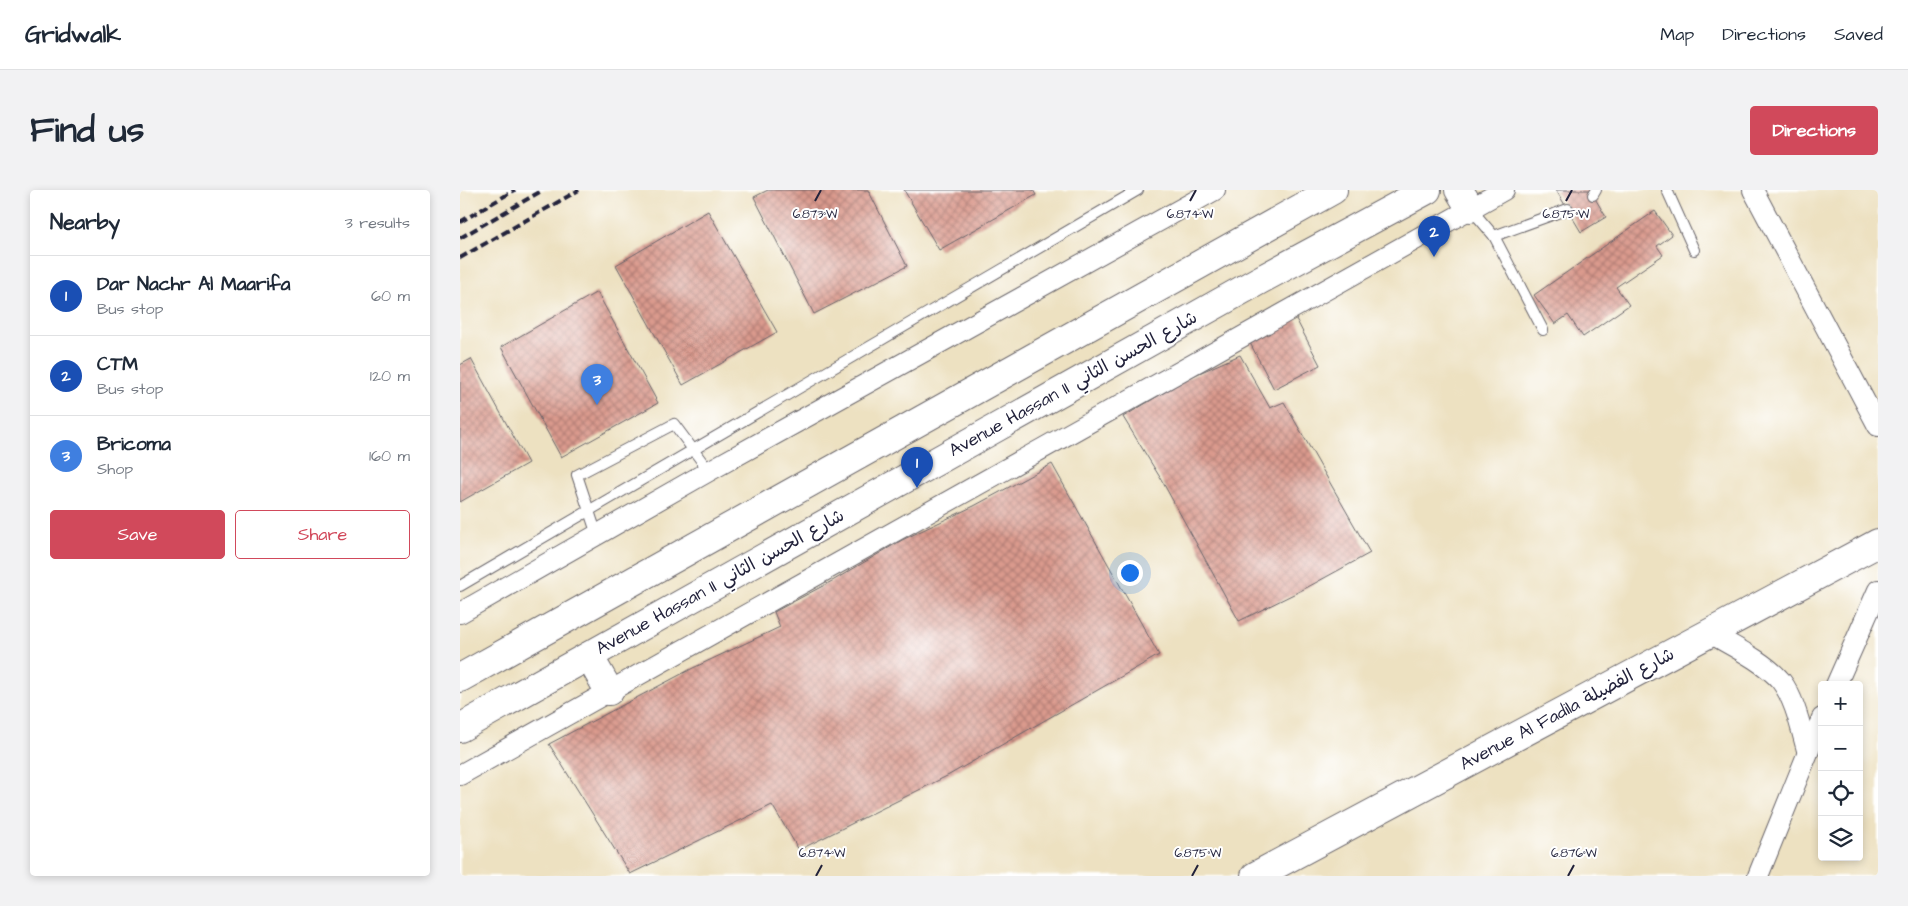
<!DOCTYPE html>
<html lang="en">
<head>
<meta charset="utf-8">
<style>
  :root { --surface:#fff; --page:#f2f2f3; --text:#1f2937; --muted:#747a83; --line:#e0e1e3; --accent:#d1495b }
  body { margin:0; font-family:"Architects Daughter","Playpen Sans Arabic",sans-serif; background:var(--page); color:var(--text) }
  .controls { position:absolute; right:15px; bottom:15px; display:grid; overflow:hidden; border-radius:5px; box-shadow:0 2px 8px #0003 }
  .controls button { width:45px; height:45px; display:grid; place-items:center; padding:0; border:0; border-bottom:1px solid var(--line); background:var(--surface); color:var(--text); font:25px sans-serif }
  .you { position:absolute; left:669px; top:382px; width:18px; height:18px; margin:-12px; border:4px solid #fff; border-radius:50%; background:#1a73e8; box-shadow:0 0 0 8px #1a73e833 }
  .badge { display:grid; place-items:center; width:32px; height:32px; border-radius:50%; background:var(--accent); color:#fff; font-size:16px; font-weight:700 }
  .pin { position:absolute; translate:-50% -41px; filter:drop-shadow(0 1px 2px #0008) }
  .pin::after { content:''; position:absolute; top:26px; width:18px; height:15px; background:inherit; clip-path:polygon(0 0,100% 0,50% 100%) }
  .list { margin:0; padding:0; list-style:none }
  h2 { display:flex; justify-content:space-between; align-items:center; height:65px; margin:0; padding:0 20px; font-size:21px }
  h2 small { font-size:16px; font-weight:400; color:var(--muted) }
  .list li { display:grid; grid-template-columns:32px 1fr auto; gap:15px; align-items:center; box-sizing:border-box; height:80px; padding:0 20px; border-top:1px solid var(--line) }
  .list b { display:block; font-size:19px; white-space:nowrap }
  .list p { margin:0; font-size:16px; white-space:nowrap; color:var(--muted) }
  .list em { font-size:16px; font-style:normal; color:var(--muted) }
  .actions { display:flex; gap:10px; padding:15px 20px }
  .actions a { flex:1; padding:11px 0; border:1px solid var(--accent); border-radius:5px; text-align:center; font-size:18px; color:var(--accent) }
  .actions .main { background:var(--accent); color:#fff }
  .icon { flex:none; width:28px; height:28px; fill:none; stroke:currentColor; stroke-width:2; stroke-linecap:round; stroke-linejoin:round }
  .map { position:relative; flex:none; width:1418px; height:686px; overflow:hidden; border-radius:5px }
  header { display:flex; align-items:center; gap:30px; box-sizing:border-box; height:70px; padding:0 25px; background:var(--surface); border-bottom:1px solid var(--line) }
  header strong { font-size:24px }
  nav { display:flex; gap:28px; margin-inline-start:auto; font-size:18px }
  .intro { display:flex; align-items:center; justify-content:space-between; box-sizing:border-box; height:120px; padding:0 30px }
  h1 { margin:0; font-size:35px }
  .button { padding:12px 22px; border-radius:5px; background:var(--accent); color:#fff; font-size:18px; font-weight:700 }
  main { display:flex; gap:30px; padding:0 30px }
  aside { flex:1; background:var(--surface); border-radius:5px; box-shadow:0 2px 8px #0003 }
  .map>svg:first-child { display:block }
  .building { fill:url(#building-cross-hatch) }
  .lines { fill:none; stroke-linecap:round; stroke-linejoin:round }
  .lane-casing { stroke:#69656a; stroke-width:12 }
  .street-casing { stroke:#69656a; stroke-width:22 }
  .secondary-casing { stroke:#69656a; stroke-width:30 }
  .primary-casing { stroke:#69656a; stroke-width:30 }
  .lane { stroke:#fff; stroke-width:10 }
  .street { stroke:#fff; stroke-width:20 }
  .secondary { stroke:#fff; stroke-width:28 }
  .primary { stroke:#fff; stroke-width:28 }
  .rail { stroke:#22223b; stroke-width:4; stroke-dasharray:8 4; stroke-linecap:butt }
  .ticks { fill:none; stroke:#22223b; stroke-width:2 }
  .labels { text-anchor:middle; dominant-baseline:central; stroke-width:4; stroke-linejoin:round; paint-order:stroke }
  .street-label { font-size:18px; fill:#22223b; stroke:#fff }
  .ticks-label { font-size:12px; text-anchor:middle; fill:#22223b; stroke:#fff; stroke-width:4; stroke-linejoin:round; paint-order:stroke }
</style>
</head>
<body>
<header>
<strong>Gridwalk</strong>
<nav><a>Map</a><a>Directions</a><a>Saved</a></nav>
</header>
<div class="intro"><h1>Find us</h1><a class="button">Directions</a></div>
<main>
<aside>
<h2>Nearby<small>3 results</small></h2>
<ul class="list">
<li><span class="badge" style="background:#1a4fb4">1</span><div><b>Dar Nachr Al Maarifa</b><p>Bus stop</p></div><em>60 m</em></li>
<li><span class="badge" style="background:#1a4fb4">2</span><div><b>CTM</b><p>Bus stop</p></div><em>120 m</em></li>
<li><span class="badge" style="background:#3f7fe0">3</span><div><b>Bricoma</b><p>Shop</p></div><em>160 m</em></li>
</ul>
<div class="actions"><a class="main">Save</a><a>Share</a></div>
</aside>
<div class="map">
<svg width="1418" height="686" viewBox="0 0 1418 686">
  <defs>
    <pattern id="building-cross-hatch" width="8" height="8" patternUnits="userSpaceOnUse" patternTransform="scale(1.25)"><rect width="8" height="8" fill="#da9a8d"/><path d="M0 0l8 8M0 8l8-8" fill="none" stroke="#b07d74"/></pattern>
  </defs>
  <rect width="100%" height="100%" fill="#fff"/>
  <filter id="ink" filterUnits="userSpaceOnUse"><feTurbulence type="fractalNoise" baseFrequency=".02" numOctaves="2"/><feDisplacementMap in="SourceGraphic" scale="10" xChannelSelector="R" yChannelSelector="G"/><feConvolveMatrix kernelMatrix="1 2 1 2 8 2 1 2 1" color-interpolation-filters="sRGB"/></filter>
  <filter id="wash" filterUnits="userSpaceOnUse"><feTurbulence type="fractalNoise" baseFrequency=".0096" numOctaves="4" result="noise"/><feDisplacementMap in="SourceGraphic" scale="20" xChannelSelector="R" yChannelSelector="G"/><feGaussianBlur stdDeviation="1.12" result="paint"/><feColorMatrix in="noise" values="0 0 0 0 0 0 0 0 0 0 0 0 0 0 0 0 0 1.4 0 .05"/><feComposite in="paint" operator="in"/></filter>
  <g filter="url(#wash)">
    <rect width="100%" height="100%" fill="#ede1c1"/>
    <g id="blocks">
      <!-- building -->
      <g class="building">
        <path d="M308,0H408L447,76L354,124L294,7Z"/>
        <path d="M444,0H573L576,5L479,60Z"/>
        <path d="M1096,0H1130L1146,27L1121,42Z"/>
        <path d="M248,21L317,142L223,195L156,75Z"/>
        <path d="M1195,21L1212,45L1197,56L1203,65L1156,97L1169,115L1123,147L1108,125L1095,134L1074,105Z"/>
        <path d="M137,102L198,213L101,267L41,157Z"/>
        <path d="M835,127L860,175L814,199L789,151Z"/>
        <path d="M780,165L810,218L824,212L910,363L846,398L779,431L701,289L663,227L728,188Z"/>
        <path d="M11,169L68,273L0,312V175Z"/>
        <path d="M592,274L699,465L489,585L339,660L312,615L170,684L89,554L233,478L320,437L314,422L374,390L442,350L514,316Z"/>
      </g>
    </g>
  </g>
  <g filter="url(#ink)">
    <use href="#blocks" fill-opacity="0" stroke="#69656a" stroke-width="1"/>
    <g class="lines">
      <defs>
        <g id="lane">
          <path d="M1207,0L1234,60"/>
          <path d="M1133,5L1136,0"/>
          <path d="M1011,19L1034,46L1083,140"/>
          <path d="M1034,46L1108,19"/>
          <path d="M137,345L117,285L214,234L249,281"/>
          <path d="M0,396L678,0"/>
        </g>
        <g id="street">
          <path d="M1293,0L1418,236"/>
          <path d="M0,423L249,281L755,0"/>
          <path d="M1250,443C1272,456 1304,471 1321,491C1335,509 1341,539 1347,560"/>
          <path d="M1376,495L1418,400"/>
          <path d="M0,585L1044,0"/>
          <path d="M1298,686L1362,528"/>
        </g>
        <path id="secondary" d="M795,686L1418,353"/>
        <g id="primary">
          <path d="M999,0L1010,18"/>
          <path d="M129,466L149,501"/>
          <path d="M0,488L873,0"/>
          <path d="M0,538L800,90L967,0"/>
        </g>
      </defs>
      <!-- lane casing -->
      <use href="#lane" class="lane-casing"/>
      <!-- street casing -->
      <use href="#street" class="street-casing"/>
      <!-- secondary casing -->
      <use href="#secondary" class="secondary-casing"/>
      <!-- primary casing -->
      <use href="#primary" class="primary-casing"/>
      <!-- lane -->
      <use href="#lane" class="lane"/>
      <!-- street -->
      <use href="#street" class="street"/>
      <!-- secondary -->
      <use href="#secondary" class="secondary"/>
      <!-- primary -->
      <use href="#primary" class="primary"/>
      <!-- rail -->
      <g class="rail">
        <path d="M0,32L55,0"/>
        <path d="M0,48L83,0"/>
        <path d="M0,68L119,0"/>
      </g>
    </g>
  </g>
  <!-- ticks -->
  <path class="ticks" d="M355,11L361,0M730,11L736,0M1106,11L1112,0M356,686L362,675M732,686L738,675M1108,686L1114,675"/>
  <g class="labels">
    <!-- street labels -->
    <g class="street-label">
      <text transform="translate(613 194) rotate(-29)">Avenue Hassan II شارع الحسن الثاني</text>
      <text transform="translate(260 392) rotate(-29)">Avenue Hassan II شارع الحسن الثاني</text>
      <text transform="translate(1107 519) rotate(-28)">Avenue Al Fadila شارع الفضيلة</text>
    </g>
  </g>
  <g class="ticks-label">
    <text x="355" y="28">6.873°W</text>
    <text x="730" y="28">6.874°W</text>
    <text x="1106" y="28">6.875°W</text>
    <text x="362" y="667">6.874°W</text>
    <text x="738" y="667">6.875°W</text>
    <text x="1114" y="667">6.876°W</text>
  </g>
</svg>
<div class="controls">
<button>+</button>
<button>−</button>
<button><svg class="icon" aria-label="locate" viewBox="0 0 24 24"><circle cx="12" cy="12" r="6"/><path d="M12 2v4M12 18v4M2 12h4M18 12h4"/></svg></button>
<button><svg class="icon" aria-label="layers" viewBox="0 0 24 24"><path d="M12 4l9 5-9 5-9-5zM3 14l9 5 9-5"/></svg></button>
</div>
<div class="you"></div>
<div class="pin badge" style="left:457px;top:298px;background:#1a4fb4">1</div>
<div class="pin badge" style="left:974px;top:67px;background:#1a4fb4">2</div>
<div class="pin badge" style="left:137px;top:215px;background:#3f7fe0">3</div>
</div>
</main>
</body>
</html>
